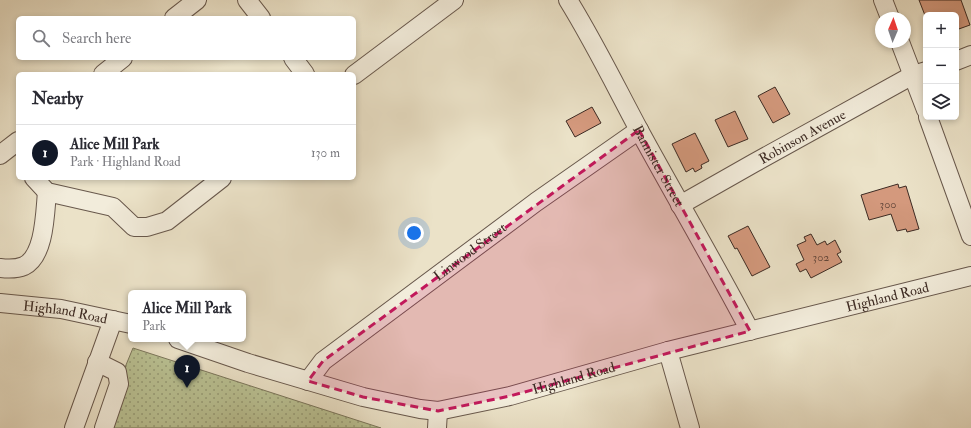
<!DOCTYPE html>
<html lang="en">
<head>
<meta charset="utf-8">
<style>
  :root { --surface:#fff; --page:#f7f7f7; --text:#2b2b33; --muted:#7c7c81; --line:#e1e1e2; --accent:#111827 }
  body { margin:0; font-family:"IM FELL Double Pica",serif; background:var(--page); color:var(--text) }
  .controls { position:absolute; right:12px; top:12px; display:grid; overflow:hidden; border-radius:6px; box-shadow:0 2px 6px #0003 }
  .controls button { width:36px; height:36px; display:grid; place-items:center; padding:0; border:0; border-bottom:1px solid var(--line); background:var(--surface); color:var(--text); font:20px sans-serif }
  .compass { position:absolute; left:875px; top:12px; width:36px; height:36px; border-radius:50%; background:var(--surface); box-shadow:0 2px 6px #0003; rotate:2deg }
  .you { position:absolute; left:414px; top:233px; width:14px; height:14px; margin:-10px; border:3px solid #fff; border-radius:50%; background:#1a73e8; box-shadow:0 0 0 6px #1a73e833 }
  .badge { display:grid; place-items:center; width:26px; height:26px; border-radius:50%; background:var(--accent); color:#fff; font-size:13px; font-weight:700 }
  .pin { position:absolute; translate:-50% -33px; filter:drop-shadow(0 1px 2px #0008) }
  .pin::after { content:''; position:absolute; top:21px; width:14px; height:12px; background:inherit; clip-path:polygon(0 0,100% 0,50% 100%) }
  .popup { position:absolute; left:128px; top:290px; width:118px; height:52px; box-sizing:border-box; display:grid; place-content:center; border-radius:6px; background:var(--surface); filter:drop-shadow(0 1px 3px #0005); font-size:13px; white-space:nowrap; color:var(--muted) }
  .popup b { font-size:15px; color:var(--text) }
  .popup::after { content:''; position:absolute; left:50%; top:100%; margin-left:-8px; border:8px solid transparent; border-top-color:var(--surface) }
  .list { margin:0; padding:0; list-style:none }
  h2 { display:flex; justify-content:space-between; align-items:center; height:52px; margin:0; padding:0 16px; font-size:17px }
  h2 small { font-size:13px; font-weight:400; color:var(--muted) }
  .list li { display:grid; grid-template-columns:26px 1fr auto; gap:12px; align-items:center; box-sizing:border-box; height:56px; padding:0 16px; border-top:1px solid var(--line) }
  .list b { display:block; font-size:15px; white-space:nowrap }
  .list p { margin:0; font-size:13px; white-space:nowrap; color:var(--muted) }
  .list em { font-size:13px; font-style:normal; color:var(--muted) }
  .icon { flex:none; width:22px; height:22px; fill:none; stroke:currentColor; stroke-width:2; stroke-linecap:round; stroke-linejoin:round }
  .map { position:relative; flex:none; width:971px; height:428px; overflow:hidden }
  .search { position:absolute; background:var(--surface); box-shadow:0 2px 6px #0003; left:16px; top:16px; width:340px; height:44px; display:flex; align-items:center; gap:10px; box-sizing:border-box; padding:0 14px; border-radius:6px; color:var(--muted); font-size:15px }
  .panel { position:absolute; background:var(--surface); box-shadow:0 2px 6px #0003; left:16px; top:72px; width:340px; height:108px; border-radius:6px }
  .map>svg:first-child { display:block }
  .park { fill:url(#park-dots); stroke:#7b765c }
  .building { fill:#d4997d; stroke:#3c2a23 }
  .lines { fill:none; stroke-linecap:round; stroke-linejoin:round }
  .minor-casing { stroke:#68584c; stroke-width:20 }
  .minor { stroke:#f2ecdb; stroke-width:18 }
  .marked { fill:#c2185b; fill-opacity:0.2; stroke:#c2185b; stroke-width:3; stroke-dasharray:8 5; stroke-linejoin:round }
  .labels { text-anchor:middle; dominant-baseline:central; stroke-width:3; stroke-linejoin:round; paint-order:stroke }
  .number-label { font-size:12px; fill:#62463a }
  .street-label { font-size:14px; fill:#3c2a23; stroke:#f2ecdb }
</style>
</head>
<body>
<div class="map">
<svg width="971" height="428" viewBox="0 0 971 428">
  <defs>
    <pattern id="park-dots" width="8" height="8" patternUnits="userSpaceOnUse"><rect width="8" height="8" fill="#bac294"/><path d="M2 2h.1M6 6h.1" fill="none" stroke="#989e78" stroke-width="1.8" stroke-linecap="round"/></pattern>
  </defs>
  <rect width="100%" height="100%" fill="#ebe2c8"/>
  <filter id="stains"><feTurbulence type="fractalNoise" baseFrequency=".005" numOctaves="4"/><feColorMatrix values="0 0 0 0 .2 0 0 0 0 .09 0 0 0 0 .02 0 0 0 .5 -.17"/></filter>
  <radialGradient id="worn" r=".72"><stop offset=".6" stop-color="#630" stop-opacity="0"/><stop offset="1" stop-color="#630" stop-opacity=".3"/></radialGradient>
  <!-- park -->
  <path class="park" d="M133,348L381,428H100Z"/>
  <!-- building -->
  <g class="building">
    <path d="M919,0H961L970,25L956,30V15H926V18Z"/>
    <path d="M775,87L790,114L773,123L758,96Z"/>
    <path d="M592,107L601,123L575,137L566,121Z"/>
    <path d="M735,111L748,139L728,147L715,120Z"/>
    <path d="M695,133L709,161L701,165L702,168L695,172L693,168L686,172L672,144Z"/>
    <path d="M898,184L899,188L906,186L919,229L907,232L906,229L897,231L891,214L869,220L861,195Z"/>
    <path d="M748,226L770,267L752,276L737,248L735,249L728,236Z"/>
    <path d="M811,234L817,245L825,241L827,245L835,240L841,252L837,254L842,262L811,278L806,269L800,272L796,264L804,260L797,245L806,241L804,237Z"/>
  </g>
  <g class="lines">
    <defs>
      <g id="minor">
        <path d="M247,0L261,18"/>
        <path id="s1" d="M568,0C594,42 616,87 639,130C676,198 715,264 750,331"/>
        <path d="M883,0L890,18"/>
        <path d="M174,18L197,0"/>
        <path d="M900,42L926,110"/>
        <path d="M293,58L305,74"/>
        <path d="M956,61L971,55"/>
        <path d="M103,74L123,58"/>
        <path d="M354,75L454,0"/>
        <path d="M928,117L971,236"/>
        <path d="M0,155L18,141"/>
        <path d="M34,178L47,192L113,207L134,227H147L167,221L222,178"/>
        <path id="s2" d="M680,205L754,163L913,75L926,71"/>
        <path d="M0,268C8,269 17,269 24,266C45,256 45,212 47,192"/>
        <path id="s3" d="M0,303L61,309L131,324"/>
        <path id="s4" d="M178,339L248,363L363,397L420,409L438,411L510,396L668,351L971,276"/>
        <path d="M668,351L690,428"/>
        <path d="M97,362L117,372L119,384L104,428"/>
        <path id="s5" d="M308,381L323,361L536,202L639,130"/>
        <path d="M74,428L113,320"/>
        <path d="M437,428L438,411"/>
      </g>
    </defs>
    <!-- minor casing -->
    <use href="#minor" class="minor-casing"/>
    <!-- minor -->
    <use href="#minor" class="minor"/>
  </g>
  <!-- marked area -->
  <path class="marked" d="M639,130L750,331L510,396L438,411L363,397L308,381L323,361Z"/>
  <g class="labels">
    <!-- number labels -->
    <g class="number-label">
      <text x="888" y="204">300</text>
      <text x="821" y="257">302</text>
    </g>
    <!-- street labels -->
    <g class="street-label">
      <text stroke="none"><textPath href="#s2" startOffset="140">Robinson Avenue</textPath></text>
      <text stroke="none"><textPath href="#s1" startOffset="189">Bannister Street</textPath></text>
      <text stroke="none"><textPath href="#s5" startOffset="208">Linwood Street</textPath></text>
      <text stroke="none"><textPath href="#s4" startOffset="734">Highland Road</textPath></text>
      <text stroke="none"><textPath href="#s3" startOffset="66">Highland Road</textPath></text>
      <text stroke="none"><textPath href="#s4" startOffset="410">Highland Road</textPath></text>
    </g>
  </g>
  <rect width="100%" height="100%" filter="url(#stains)"/>
  <rect width="100%" height="100%" fill="url(#worn)"/>
</svg>
<div class="controls">
<button>+</button>
<button>−</button>
<button><svg class="icon" aria-label="layers" viewBox="0 0 24 24"><path d="M12 4l9 5-9 5-9-5zM3 14l9 5 9-5"/></svg></button>
</div>
<svg class="compass" viewBox="-18 -18 36 36"><path d="M0-13l5 13h-10z" fill="#e53935"/><path d="M0 13l5-13h-10z" fill="#7c7c81"/></svg>
<div class="you"></div>
<div class="pin badge" style="left:187px;top:388px">1</div>
<div class="popup"><b>Alice Mill Park</b>Park</div>
<div class="search"><svg class="icon" aria-label="search" viewBox="0 0 24 24"><circle cx="10" cy="10" r="6"/><path d="M15 15l6 6"/></svg>Search here</div>
<section class="panel">
<h2>Nearby<small></small></h2>
<ul class="list">
<li><span class="badge">1</span><div><b>Alice Mill Park</b><p>Park · Highland Road</p></div><em>130 m</em></li>
</ul>
</section>
</div>
</body>
</html>
